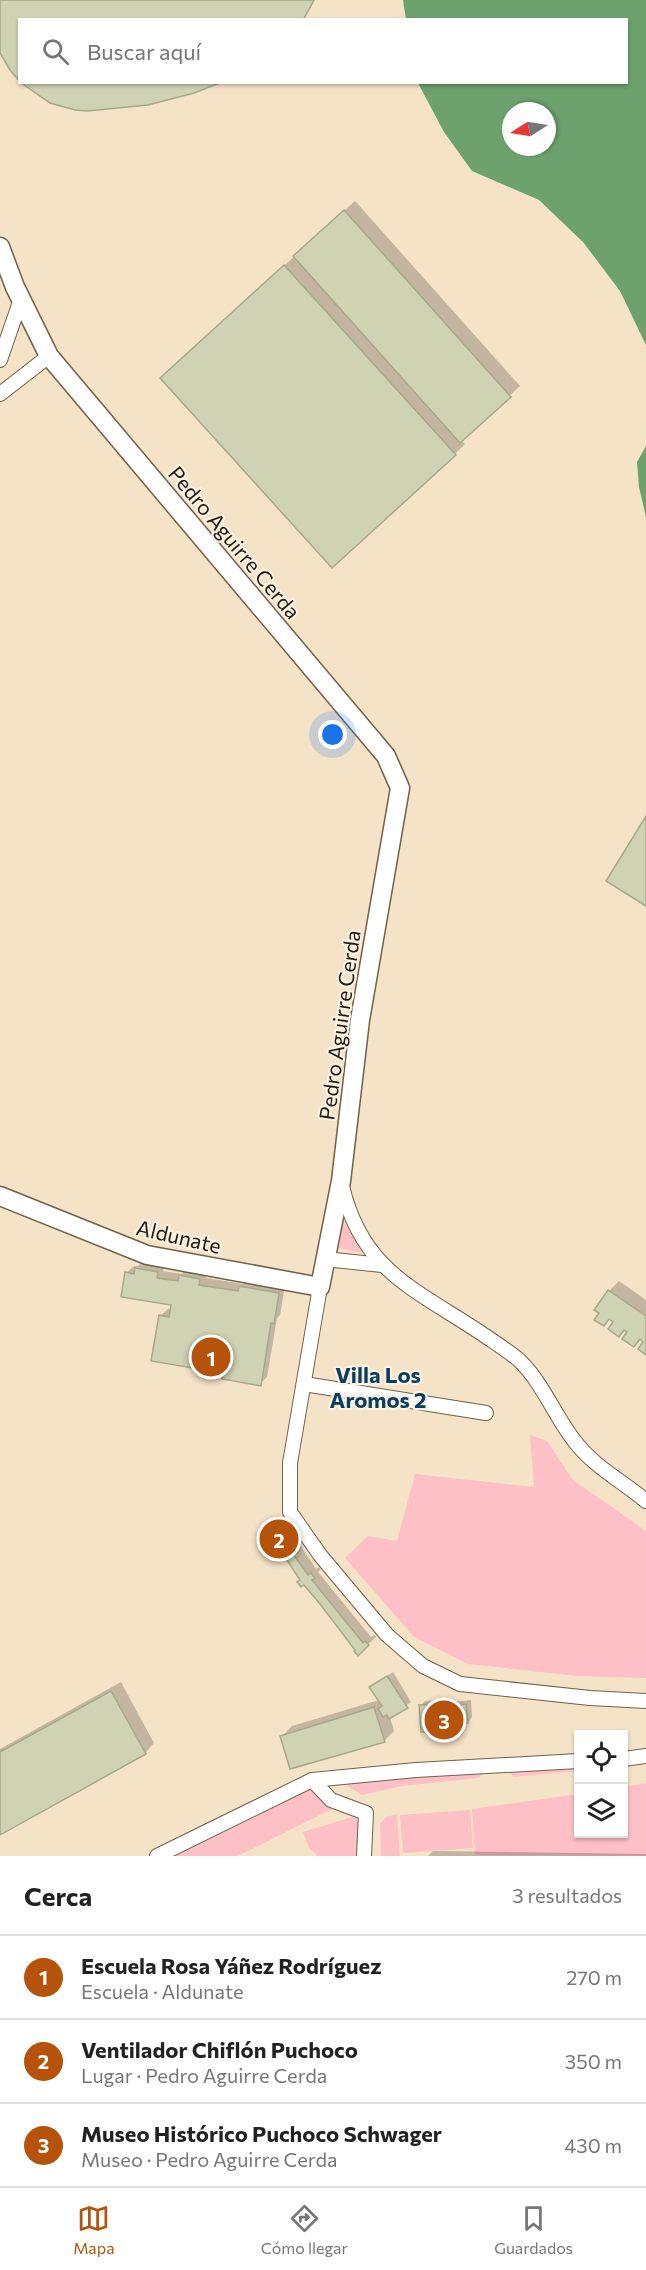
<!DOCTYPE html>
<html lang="es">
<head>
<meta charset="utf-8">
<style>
  :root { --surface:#fff; --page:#f6f6f6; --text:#222; --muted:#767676; --line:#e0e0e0; --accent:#b45309 }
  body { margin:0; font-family:Commissioner,sans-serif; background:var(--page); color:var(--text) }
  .controls { position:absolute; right:18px; bottom:18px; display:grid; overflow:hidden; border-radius:0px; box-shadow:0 2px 4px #0004 }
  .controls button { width:54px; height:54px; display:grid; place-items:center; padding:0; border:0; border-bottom:2px solid var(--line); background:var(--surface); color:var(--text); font:30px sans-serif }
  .compass { position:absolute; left:502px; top:102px; width:54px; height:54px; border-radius:50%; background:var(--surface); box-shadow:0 2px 4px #0004; rotate:258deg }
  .you { position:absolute; left:333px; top:735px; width:21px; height:21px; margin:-15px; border:4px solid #fff; border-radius:50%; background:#1a73e8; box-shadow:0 0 0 9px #1a73e833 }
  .badge { display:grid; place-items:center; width:39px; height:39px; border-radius:50%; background:var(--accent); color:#fff; font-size:20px; font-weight:700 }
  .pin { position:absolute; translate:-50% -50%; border:3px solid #fff; box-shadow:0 2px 6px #0006 }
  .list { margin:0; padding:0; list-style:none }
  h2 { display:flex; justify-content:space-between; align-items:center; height:78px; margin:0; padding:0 24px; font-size:26px }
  h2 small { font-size:20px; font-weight:400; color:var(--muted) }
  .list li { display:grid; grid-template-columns:39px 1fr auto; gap:18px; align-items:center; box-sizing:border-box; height:84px; padding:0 24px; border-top:2px solid var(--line) }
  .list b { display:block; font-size:22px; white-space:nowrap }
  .list p { margin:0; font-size:20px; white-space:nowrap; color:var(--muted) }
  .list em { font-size:20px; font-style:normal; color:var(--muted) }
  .icon { flex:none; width:33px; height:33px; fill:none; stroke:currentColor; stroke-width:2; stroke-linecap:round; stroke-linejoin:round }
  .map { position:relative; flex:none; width:646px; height:1856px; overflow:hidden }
  .search { position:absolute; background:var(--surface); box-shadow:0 2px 4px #0004; left:18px; right:18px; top:18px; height:66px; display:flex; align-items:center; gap:15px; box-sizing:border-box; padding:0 21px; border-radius:0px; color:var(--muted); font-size:22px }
  .sheet { height:330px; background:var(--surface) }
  nav { display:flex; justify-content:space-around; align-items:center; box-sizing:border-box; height:84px; border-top:2px solid var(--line); background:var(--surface); font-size:16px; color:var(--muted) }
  nav a { display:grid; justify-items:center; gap:3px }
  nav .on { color:var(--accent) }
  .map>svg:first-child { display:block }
  .green { fill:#fdc0c6 }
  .water { fill:#6da16d; fill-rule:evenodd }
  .shadow { fill:#0003 }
  .building { fill:#cfd2b3; stroke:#a6a98b; stroke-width:1.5 }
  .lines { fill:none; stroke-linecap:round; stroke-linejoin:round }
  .street-casing { stroke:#706049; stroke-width:16 }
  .secondary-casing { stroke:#706049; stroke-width:21 }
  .street { stroke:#fff; stroke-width:14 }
  .secondary { stroke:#fff; stroke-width:18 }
  .labels { text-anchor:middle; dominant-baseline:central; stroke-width:4.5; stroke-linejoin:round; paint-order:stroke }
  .street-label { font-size:21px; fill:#201a10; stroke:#fcf1e1 }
  .neighbourhood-label { font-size:22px; font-weight:bold; fill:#083f61; stroke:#fcf1e1 }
</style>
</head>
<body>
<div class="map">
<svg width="646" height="1856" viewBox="0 0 646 1856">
  <rect width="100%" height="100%" fill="#f5e3c8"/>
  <!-- green -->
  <g class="green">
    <path d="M343,1220L362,1253L339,1248Z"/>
    <path d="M530,1435L547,1441L572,1479L646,1531V1678L577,1676L468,1664L414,1637L345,1558L368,1536L397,1541L415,1474L534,1487Z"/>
    <path d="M578,1763V1771L513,1777L508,1769Z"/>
    <path d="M488,1769L479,1778L402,1786L362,1795L343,1783Z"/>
    <path d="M646,1783V1856L475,1855L472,1809L578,1794V1834H624V1787Z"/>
    <path d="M314,1787L334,1808L238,1856H172Z"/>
    <path d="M470,1810L473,1848L403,1853L400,1815Z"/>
    <path d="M362,1814L361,1856H318L309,1848L303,1832Z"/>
    <path d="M397,1814L400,1856H381L380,1824L386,1817Z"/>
  </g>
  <!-- water -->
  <g class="water">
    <path d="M403,0H646V345L620,291L583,242L539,200L472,171L444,132L418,83L626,82V20L406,19ZM511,111H547V147H511Z"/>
    <path d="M646,446V517L639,487L637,462Z"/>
  </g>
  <!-- shadow -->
  <g class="shadow">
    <path d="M0,0H315L304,20H20L0,50Z"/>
    <path d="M355,201L520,386L461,440L465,444L455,454L332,566L172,368Z"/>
    <path d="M143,1261L164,1265L163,1271L182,1274L187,1269L207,1272L206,1278L243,1284L248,1280L285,1286L280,1315L277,1318L267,1377L260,1384L225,1372L160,1316L168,1309H172L173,1304L126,1273L134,1266H138Z"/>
    <path d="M619,1281L646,1300V1353L645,1342L641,1338L634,1345L629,1331L615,1322L610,1318L604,1324L609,1291Z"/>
    <path d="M286,1524L316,1569L319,1567L321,1569L318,1572L371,1637L374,1635L376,1637L358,1654L357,1650L302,1579L281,1549L269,1536Z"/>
    <path d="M393,1672L411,1702L390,1717L394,1731L384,1741L282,1736L292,1726L379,1700L376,1683Z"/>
    <path d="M121,1682L154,1743L145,1753L0,1833V1749Z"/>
    <path d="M441,1700V1703L471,1700L472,1717L468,1722L444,1725L440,1730L421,1706L425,1701Z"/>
    <path d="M433,1851L646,1854V1856H428Z"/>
  </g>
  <!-- building -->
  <g class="building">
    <path d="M0,0H314L303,20H20V82L10,70L0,53Z"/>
    <path d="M20,82H222L194,93L148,105L87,111L75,110L50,103Z"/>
    <path d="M344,210L511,397L460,443L293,256Z"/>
    <path d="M284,265L456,455L332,568L160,378Z"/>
    <path d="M646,816V906L606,881Z"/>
    <path d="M135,1268L158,1272L157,1278L178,1281L179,1275L200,1279L199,1285L238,1291L239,1286L279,1293L274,1324L271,1323L261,1386L222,1379L223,1373L151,1361L159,1315L169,1317L171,1305L121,1297L125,1272L134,1274Z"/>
    <path d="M608,1290L646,1316V1355L638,1349L643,1342L640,1339L634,1347L622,1339L627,1332L624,1330L619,1337L608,1329L613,1322L609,1319L604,1326L594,1320L599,1313L594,1310Z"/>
    <path d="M281,1528L290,1542L275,1551L267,1536Z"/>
    <path d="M286,1544L308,1575L311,1573L315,1578L312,1580L363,1643L365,1641L369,1645L358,1656L354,1651L355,1650L320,1604L304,1585L301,1587L297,1582L300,1580L279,1548Z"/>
    <path d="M387,1676L408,1708L389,1719L387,1715L383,1717L378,1709L382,1706L369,1687Z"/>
    <path d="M111,1691L146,1754L0,1835V1752Z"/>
    <path d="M436,1704L437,1707L466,1704L468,1723L440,1726V1731L421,1732L419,1705Z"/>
    <path d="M374,1707L385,1742L290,1769L280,1736Z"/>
  </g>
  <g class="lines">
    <defs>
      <g id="street">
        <path d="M0,360L21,299"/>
        <path d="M0,394L49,356"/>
        <path d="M342,1186C362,1271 415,1289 481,1333C494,1342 507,1350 519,1360C543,1383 555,1417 576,1443C595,1467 622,1481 646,1501"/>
        <path d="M325,1259L382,1265"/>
        <path d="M320,1287L290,1463V1512L320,1555L387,1635L423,1666L460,1684L590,1698L646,1701"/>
        <path d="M304,1384L486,1413"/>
        <path d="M624,1759L646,1756"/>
        <path d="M312,1780L331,1800L366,1813L364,1856"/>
        <path d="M157,1856L312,1780L416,1770L578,1761"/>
      </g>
      <path id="secondary" d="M0,247L15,287L49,356L386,756L400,788L360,1020L341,1181L320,1287L147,1255L0,1196"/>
    </defs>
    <!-- street casing -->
    <use href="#street" class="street-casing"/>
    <!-- secondary casing -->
    <use href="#secondary" class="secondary-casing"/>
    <!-- street -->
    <use href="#street" class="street"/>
    <!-- secondary -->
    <use href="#secondary" class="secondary"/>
  </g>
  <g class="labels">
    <!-- street labels -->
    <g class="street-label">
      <text transform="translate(235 542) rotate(50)">Pedro Aguirre Cerda</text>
      <text transform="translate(339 1025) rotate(-82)">Pedro Aguirre Cerda</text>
      <text transform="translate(179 1236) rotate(13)">Aldunate</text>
    </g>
    <!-- neighbourhood labels -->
    <g class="neighbourhood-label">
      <text x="378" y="1374">Villa Los<tspan x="378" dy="25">Aromos 2</tspan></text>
    </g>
  </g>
</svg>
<div class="controls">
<button><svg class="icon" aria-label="locate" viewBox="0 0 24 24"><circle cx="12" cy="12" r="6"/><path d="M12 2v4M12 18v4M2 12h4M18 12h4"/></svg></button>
<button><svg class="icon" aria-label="layers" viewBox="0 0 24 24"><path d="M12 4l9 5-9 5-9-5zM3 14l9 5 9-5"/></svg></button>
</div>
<svg class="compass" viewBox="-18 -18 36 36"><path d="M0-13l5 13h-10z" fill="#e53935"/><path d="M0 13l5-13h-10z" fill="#767676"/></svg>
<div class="you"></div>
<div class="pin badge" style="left:211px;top:1357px">1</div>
<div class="pin badge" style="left:279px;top:1539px">2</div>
<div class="pin badge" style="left:444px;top:1720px">3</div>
<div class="search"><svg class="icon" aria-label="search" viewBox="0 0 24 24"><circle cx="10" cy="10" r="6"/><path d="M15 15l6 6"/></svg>Buscar aquí</div>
</div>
<section class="sheet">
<h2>Cerca<small>3 resultados</small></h2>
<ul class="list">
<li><span class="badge">1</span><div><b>Escuela Rosa Yáñez Rodríguez</b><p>Escuela · Aldunate</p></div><em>270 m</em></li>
<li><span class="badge">2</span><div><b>Ventilador Chiflón Puchoco</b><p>Lugar · Pedro Aguirre Cerda</p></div><em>350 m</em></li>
<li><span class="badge">3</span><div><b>Museo Histórico Puchoco Schwager</b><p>Museo · Pedro Aguirre Cerda</p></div><em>430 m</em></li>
</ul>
</section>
<nav>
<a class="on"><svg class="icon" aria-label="map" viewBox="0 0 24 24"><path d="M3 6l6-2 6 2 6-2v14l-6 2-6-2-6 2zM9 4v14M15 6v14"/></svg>Mapa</a>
<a><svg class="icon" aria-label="directions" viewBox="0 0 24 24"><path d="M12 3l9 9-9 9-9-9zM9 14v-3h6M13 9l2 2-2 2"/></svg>Cómo llegar</a>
<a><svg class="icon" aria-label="saved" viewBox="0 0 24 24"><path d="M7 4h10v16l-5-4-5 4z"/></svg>Guardados</a>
</nav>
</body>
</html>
